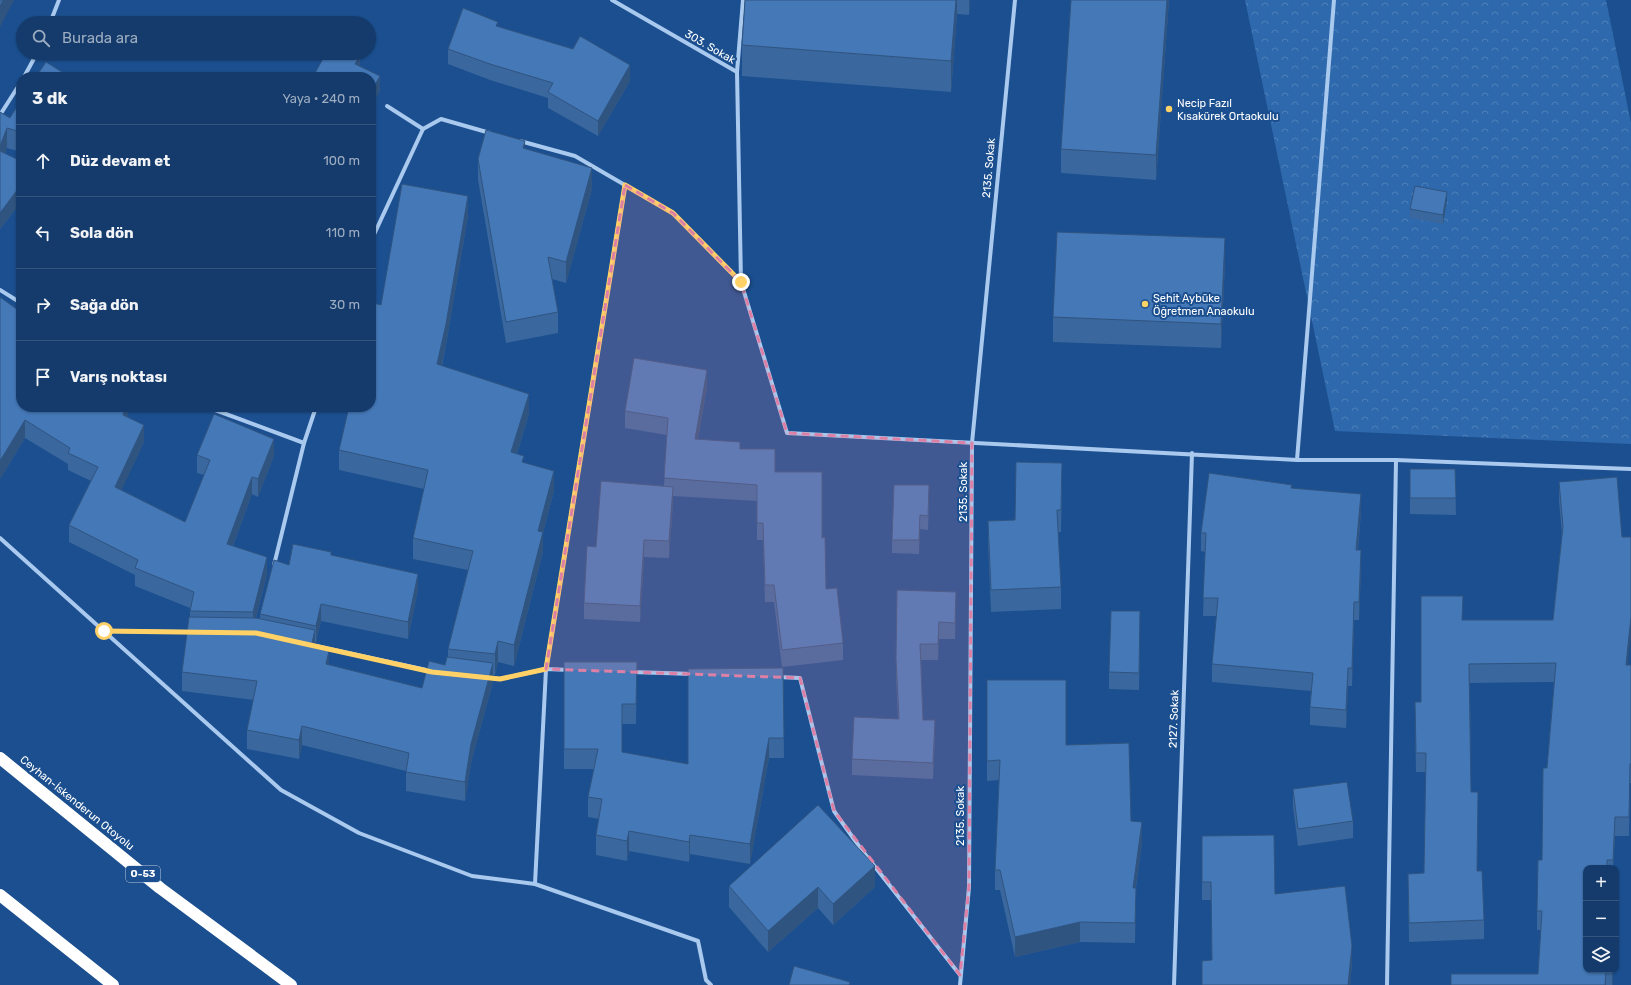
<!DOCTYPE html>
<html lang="tr">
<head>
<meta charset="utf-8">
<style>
  :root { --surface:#143b6b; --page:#1d4271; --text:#f1f3f6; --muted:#9dadc1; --line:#33557e }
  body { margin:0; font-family:Rubik,sans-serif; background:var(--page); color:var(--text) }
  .controls { position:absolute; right:12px; bottom:12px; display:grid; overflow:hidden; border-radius:8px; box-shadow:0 1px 3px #0004 }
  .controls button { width:36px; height:36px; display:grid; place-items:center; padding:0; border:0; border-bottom:1px solid var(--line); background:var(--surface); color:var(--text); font:20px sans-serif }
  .stop { position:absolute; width:12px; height:12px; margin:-9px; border:3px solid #ffd166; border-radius:50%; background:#fff }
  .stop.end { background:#ffd166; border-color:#fff; box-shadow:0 1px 4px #0008 }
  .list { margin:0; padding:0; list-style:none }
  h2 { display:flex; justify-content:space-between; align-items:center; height:52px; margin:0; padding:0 16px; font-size:17px }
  h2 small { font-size:13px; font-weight:400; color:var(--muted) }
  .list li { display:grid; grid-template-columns:26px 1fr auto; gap:12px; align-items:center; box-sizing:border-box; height:72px; padding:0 16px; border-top:1px solid var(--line) }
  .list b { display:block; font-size:15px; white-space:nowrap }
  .list em { font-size:13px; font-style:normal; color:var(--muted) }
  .icon { flex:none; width:22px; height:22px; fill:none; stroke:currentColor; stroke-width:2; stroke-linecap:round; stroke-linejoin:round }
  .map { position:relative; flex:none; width:1631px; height:985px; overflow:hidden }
  .search { position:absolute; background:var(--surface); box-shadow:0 1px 3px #0004; left:16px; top:16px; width:360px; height:44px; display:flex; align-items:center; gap:10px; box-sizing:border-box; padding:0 14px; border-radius:22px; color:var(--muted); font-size:15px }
  .panel { position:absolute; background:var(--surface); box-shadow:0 1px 3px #0004; left:16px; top:72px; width:360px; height:340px; border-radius:16px }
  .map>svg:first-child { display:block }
  .park { fill:url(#park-crowns) }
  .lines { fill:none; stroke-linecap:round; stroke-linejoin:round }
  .minor { stroke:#a9c9ee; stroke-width:4 }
  .motorway { stroke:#fff; stroke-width:12 }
  .wall { fill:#3a679d }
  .shaded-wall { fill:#305480 }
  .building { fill:#4478b7; stroke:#305480 }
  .route { stroke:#ffd166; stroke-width:5 }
  .marked { fill:#dd80a5; fill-opacity:0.2; stroke:#dd80a5; stroke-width:3; stroke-dasharray:8 5; stroke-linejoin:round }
  .poi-dot { fill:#ffd166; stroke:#1b4f8f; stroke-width:1.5 }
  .labels { text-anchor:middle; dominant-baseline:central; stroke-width:4; stroke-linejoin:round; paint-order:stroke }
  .shield { fill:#1b4f8f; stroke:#bbcadd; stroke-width:1 }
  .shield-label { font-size:10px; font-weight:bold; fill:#fff }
  .street-label { font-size:11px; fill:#fff; stroke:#1b4f8f }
  .poi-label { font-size:11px; fill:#fff; stroke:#1b4f8f; text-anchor:start }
</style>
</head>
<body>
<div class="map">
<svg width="1631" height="985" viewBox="0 0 1631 985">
  <defs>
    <pattern id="park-crowns" width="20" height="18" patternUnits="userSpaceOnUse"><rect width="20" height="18" fill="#2e69ad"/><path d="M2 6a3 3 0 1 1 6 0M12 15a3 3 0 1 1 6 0" fill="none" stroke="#4d80b9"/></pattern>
  </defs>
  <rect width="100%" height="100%" fill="#1b4f8f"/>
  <!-- park -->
  <path class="park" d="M1245,0H1606L1631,123V444L1335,431Z"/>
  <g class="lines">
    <!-- minor -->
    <g class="minor">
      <path d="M612,0L737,72"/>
      <path d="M50,23L59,0"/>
      <path d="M24,77L37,53"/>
      <path d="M387,106L423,129"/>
      <path d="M0,115L21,82"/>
      <path d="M520,141L575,156L673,213L741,282L787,433L1297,460H1396L1631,469"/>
      <path d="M371,241L423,129L441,119L490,133"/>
      <path d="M741,282L737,72L743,0"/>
      <path d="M0,290L21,303"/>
      <path d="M207,407L304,443"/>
      <path d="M1297,460L1334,0"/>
      <path d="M0,538L281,790L359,833L472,876L535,884L698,941L706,980L711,985"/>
      <path d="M274,565L304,443L316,407"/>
      <path d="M104,631L191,632"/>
      <path d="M311,645L431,671"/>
      <path d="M632,672L694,674"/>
      <path d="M778,677L800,678L834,811L861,849L960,975"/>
      <path d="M488,678L500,679L546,669L570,670"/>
      <path d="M535,884L546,669L625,185"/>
      <path d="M960,985L969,887L972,443L1015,0"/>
      <path d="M1174,985L1192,453"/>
      <path d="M1387,985L1396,460"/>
    </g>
    <!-- motorway -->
    <g class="motorway">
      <path d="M0,758L160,888L291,985"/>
      <path d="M0,895L113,985"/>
    </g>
  </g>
  <!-- wall -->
  <g class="wall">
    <path d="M745,0H970L969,15L957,14L951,92L742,76V45Z"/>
    <path d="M1169,0L1156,180L1061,173V149Z"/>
    <path d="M498,26L630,81L598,136L548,108V98L490,80L448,64V49Z"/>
    <path d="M21,100V152L7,148L5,153L21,202L0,229V112L10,118Z"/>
    <path d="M525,149L592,189L566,283L552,279L558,312V333L506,343L478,180V159Z"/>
    <path d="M1447,200L1443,224L1410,218V209Z"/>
    <path d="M468,216L446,345L442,366L529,414L517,454L524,463L554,491L543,533V552L514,666L498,662L495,675H493V682L471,763L465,801L406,791V771L302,745L299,759L247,749V730L254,700L182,691V672L190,617V608L135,586V575L69,542V525L91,481L68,470V464L25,438L0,479V297L21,407H128V417L144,442L121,490L185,522L204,475L197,473V455L274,456L258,497L252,494L233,546L267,575L256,618L260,619V614L289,565L331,555L418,590L408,639L321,621L316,642H315V648L329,665L422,688L445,665L448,657V649L468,570L413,559V538L424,489L339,470V450L381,305Z"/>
    <path d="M1225,263L1221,348L1053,342V317Z"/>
    <path d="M707,387L698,439L740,449L775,472L822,538L826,589L843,643V660L782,667L774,602H765L763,540H757V501L673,496V503L669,558L644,557L640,622L584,619V603L596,547L664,486L667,435L625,428V411Z"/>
    <path d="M1410,469H1455L1456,515L1410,514Z"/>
    <path d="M1559,482L1628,665H1631V783H1630L1629,836H1615L1613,868H1586V970H1613V985H1451L1538,974L1541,930H1537V911L1542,860L1547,768L1554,682L1470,683L1471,792L1477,871L1484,920V939L1409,942L1408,874L1424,873L1426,772H1416L1415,721L1421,702L1462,620H1553L1562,534L1559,501Z"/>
    <path d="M1062,485L1061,532H1058L1061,587V609L991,612L988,543V521L1015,520Z"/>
    <path d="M1292,488L1361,512L1358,550L1361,569L1359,620H1354L1352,686H1348L1346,728L1310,725V707L1311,691L1212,682V664L1217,616H1203L1205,552L1201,551V533Z"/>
    <path d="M929,499L928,530L920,529L919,554L892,553V540Z"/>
    <path d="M956,608L955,639H939L938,660H921L923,720L935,736L933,779L852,775V759L898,719L896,675V659Z"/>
    <path d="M1140,628L1139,690L1109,689V672Z"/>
    <path d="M564,662H637L636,724H622V752L688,764L783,668L784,758H769L750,864L690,854L689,862L629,851L627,861L596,855V835L599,819L588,817V797L594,769H564Z"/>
    <path d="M987,680L1066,745L1131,821L1142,842L1136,888L1135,943L1080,942L1015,957L1000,890H995V870L999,780L987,781Z"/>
    <path d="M1293,789L1353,821V838L1298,846L1293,806Z"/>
    <path d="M1202,854L1275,894L1352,964L1350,985H1202V961L1212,960L1211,900H1202Z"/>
    <path d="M729,886L875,887L833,925L818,908L768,952L729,907Z"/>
  </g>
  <!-- shaded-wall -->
  <g class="shaded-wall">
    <path d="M3,0H14L0,27V7Z"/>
    <path d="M956,0H957V14L951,92V61Z"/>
    <path d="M969,0H970L969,15Z"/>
    <path d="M1167,0H1169L1156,180V155Z"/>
    <path d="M360,55V70L355,64Z"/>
    <path d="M630,65V81L598,136V121Z"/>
    <path d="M380,76V91L371,107V92Z"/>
    <path d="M7,128V148L0,166V146Z"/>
    <path d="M525,141V162L523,148Z"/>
    <path d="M592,168V189L566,283V262Z"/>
    <path d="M21,185V202L0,229V213Z"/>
    <path d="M1447,192V200L1443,224V215Z"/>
    <path d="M468,196V216L446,345L437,385V364Z"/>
    <path d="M1225,238V263L1221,348V324Z"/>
    <path d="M707,370V387L695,456V439Z"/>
    <path d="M529,394V414L511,473V452Z"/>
    <path d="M126,407H128V421L123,415Z"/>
    <path d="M25,420V438L0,479V461Z"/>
    <path d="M144,425V442L115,504V487Z"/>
    <path d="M274,439V456L258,497V479Z"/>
    <path d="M554,471V491L543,533V552L514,666V645L538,531Z"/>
    <path d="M252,477V494L227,562V544Z"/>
    <path d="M673,487V503L669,558V541Z"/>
    <path d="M1361,494V512L1356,568V550Z"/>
    <path d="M920,515V529L919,554V540Z"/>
    <path d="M644,540V557L640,622V606Z"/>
    <path d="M1361,550V569L1359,620V602Z"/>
    <path d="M267,557V575L253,629V612Z"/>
    <path d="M418,574V590L408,639V622Z"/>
    <path d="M956,592V608L955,639V623Z"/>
    <path d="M1354,602V620L1352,686V668Z"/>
    <path d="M321,604V621L316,642V626Z"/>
    <path d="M1140,611V628L1139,690V673Z"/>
    <path d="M1631,617V636L1626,684V665Z"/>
    <path d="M939,622V639L938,660V644Z"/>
    <path d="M315,630V649L311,647Z"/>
    <path d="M498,641V662L495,675V654Z"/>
    <path d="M329,651V670L326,664Z"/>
    <path d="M493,663V682L471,763L465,801V782L471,744Z"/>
    <path d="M1348,668V686L1346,728V710Z"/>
    <path d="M935,720V736L933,779V763Z"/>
    <path d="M302,726V745L299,759V740Z"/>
    <path d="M769,738V758L750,864V844Z"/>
    <path d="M1615,817V836L1613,868Z"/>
    <path d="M1142,822V842L1133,908V888Z"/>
    <path d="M629,831V851L627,861V841Z"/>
    <path d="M690,835V854L689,862V842Z"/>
    <path d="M875,866V887L833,925V904Z"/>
    <path d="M818,887V908L768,952V931Z"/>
    <path d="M1136,888V908L1135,943V923Z"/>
    <path d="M1080,922V942L1015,957V937Z"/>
    <path d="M1352,946V964L1350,985H1348Z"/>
    <path d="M1606,970V985H1605Z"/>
    <rect x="1612" y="970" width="1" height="15"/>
  </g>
  <!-- building -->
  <g class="building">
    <path d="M0,0H3L0,7Z"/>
    <path d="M745,0H956L951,61L742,45Z"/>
    <path d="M1071,0H1167L1156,155L1061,149Z"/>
    <path d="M463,8L498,22L496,26L573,49L580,36L630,65L598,121L548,92L553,83L490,64L448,49Z"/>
    <path d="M326,53H356L360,55L355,64L380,76L371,92V77H313Z"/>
    <path d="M46,62L70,77H36Z"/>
    <path d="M21,100V132L7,128L0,146V112L10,118Z"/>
    <path d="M486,130L525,141L523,148L592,168L566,262L548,257L558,312L506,322L478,159Z"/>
    <path d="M0,151L21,161V185L0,213Z"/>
    <path d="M402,184L468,196L446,324L437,364L529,394L511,452L524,456L522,462L554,471L538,531L543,532L514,645L498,641L495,654L448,649L473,551L413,538L428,470L339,450L349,407H371V312L373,303L381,305Z"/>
    <path d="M1415,186L1447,192L1443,215L1410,209Z"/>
    <path d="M1057,232L1225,238L1221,324L1053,317Z"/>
    <path d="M0,297L18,310L19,307L21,308V407H126L123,415L144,425L115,487L185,522L210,460L197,455L214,414L274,439L258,479L252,477L227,544L267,557L253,612L190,611L194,592L135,568L138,560L69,525L98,467L68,453L70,448L25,420L0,461Z"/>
    <path d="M634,358L707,370L695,439L740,442V449H775V472H822V538L825,537L826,589L837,588L843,643L782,650L774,585H765L763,523H757V485L664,478L668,418L625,411Z"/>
    <path d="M1016,462L1062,463L1061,510H1057L1061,587L991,590L988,521L1015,520Z"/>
    <path d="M1410,469H1455L1456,498H1410Z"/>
    <path d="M1209,473L1292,485L1291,488L1361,494L1356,550H1361L1359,602H1354L1352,668H1348L1346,710L1310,707L1313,673L1212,664L1218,598H1203L1206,533H1201Z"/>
    <path d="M1617,477L1622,537H1631V617L1626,665H1631V764H1630L1629,817H1615L1613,860H1607V868H1586V970H1606L1605,985H1451V974H1538L1542,911H1537L1538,860H1542L1543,768H1547L1556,663L1469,664L1471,792H1478L1477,871H1482L1484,920L1409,923L1408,874L1424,873L1426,753H1416L1415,702H1421V596H1463L1462,620H1553L1563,526L1559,482Z"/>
    <path d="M601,481L673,487L669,541L644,540L640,606L584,603L587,546L596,547Z"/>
    <path d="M894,485H929L928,516L920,515L919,540H892Z"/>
    <path d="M293,544L331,552V555L418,574L408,622L321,604L316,626L260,614L274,560L289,565Z"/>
    <path d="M897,590L956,592L955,623L939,622L938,644H920L923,720H935L933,763L852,759L854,717L899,719L896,659Z"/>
    <path d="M1111,611H1140L1139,673L1109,672Z"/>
    <path d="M189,617L256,618L315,630L311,647L329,651L326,664L422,688L429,661L445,665L447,657L493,663L471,744L465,782L406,772L409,753L302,726L299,740L247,730L257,681L182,672Z"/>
    <path d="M564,662H637L636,704H622V752L688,764V669L783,668L784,738H769L750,844L690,835L689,842L629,831L627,841L596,835L602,799L588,797L598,749H564Z"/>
    <path d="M987,680H1066V745L1129,743L1131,821L1142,822L1133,888H1136L1135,923L1080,922L1015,937L1000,870H995L1000,760L987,761Z"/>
    <path d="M1347,782L1353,821L1298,829L1293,789Z"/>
    <path d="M818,805L875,866L833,904L818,887L768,931L729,886Z"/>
    <path d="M1274,835L1275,894L1345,886L1352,946L1348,985H1202V961L1212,960L1211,882H1202V836Z"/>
    <path d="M794,966L850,982L849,985H789Z"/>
  </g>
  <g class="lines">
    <!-- route -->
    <path class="route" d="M104,631L256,633L432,672L500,679L546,669L625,185L673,213L741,282"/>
  </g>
  <!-- marked area -->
  <path class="marked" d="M625,185L673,213L741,282L787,433L972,443L969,887L960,975L834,811L800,678L546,669Z"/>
  <!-- markers -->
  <g class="poi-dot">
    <circle cx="1169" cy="109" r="4"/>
    <circle cx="1145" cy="304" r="4"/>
  </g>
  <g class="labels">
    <!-- shield labels -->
    <rect class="shield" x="126" y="866" width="34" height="16" rx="3"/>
    <g class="shield-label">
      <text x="143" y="874">O-53</text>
    </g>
    <!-- street labels -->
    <g class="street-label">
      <text transform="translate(710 47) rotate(30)">303. Sokak</text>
      <text transform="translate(989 168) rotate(-85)">2135. Sokak</text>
      <text transform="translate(963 492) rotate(-90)">2135. Sokak</text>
      <text transform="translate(1174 719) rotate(-88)">2127. Sokak</text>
      <text transform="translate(77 803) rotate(39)">Ceyhan-İskenderun Otoyolu</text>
      <text transform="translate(960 816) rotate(-90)">2135. Sokak</text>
    </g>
    <!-- poi labels -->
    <g class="poi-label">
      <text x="1177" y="103">Necip Fazıl<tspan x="1177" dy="13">Kısakürek Ortaokulu</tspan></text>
      <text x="1153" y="298">Şehit Aybüke<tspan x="1153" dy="13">Öğretmen Anaokulu</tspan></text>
    </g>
  </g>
</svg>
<div class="controls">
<button>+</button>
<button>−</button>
<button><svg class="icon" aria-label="layers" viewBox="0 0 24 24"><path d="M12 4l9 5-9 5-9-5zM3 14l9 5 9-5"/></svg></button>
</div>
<div class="stop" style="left:104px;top:631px"></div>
<div class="stop end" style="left:741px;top:282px"></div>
<div class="search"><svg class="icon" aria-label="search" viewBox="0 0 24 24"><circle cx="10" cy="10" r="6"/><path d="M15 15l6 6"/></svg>Burada ara</div>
<section class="panel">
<h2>3 dk<small>Yaya · 240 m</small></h2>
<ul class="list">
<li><svg class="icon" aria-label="ahead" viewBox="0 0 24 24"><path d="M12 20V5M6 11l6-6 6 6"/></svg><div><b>Düz devam et</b></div><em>100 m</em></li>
<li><svg class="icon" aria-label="left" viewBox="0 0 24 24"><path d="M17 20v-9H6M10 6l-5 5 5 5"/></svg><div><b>Sola dön</b></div><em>110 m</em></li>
<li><svg class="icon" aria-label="right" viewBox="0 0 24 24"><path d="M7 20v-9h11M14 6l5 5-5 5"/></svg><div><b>Sağa dön</b></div><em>30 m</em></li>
<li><svg class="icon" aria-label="arrive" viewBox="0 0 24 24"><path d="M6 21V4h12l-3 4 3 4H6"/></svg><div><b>Varış noktası</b></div></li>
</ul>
</section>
</div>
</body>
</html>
